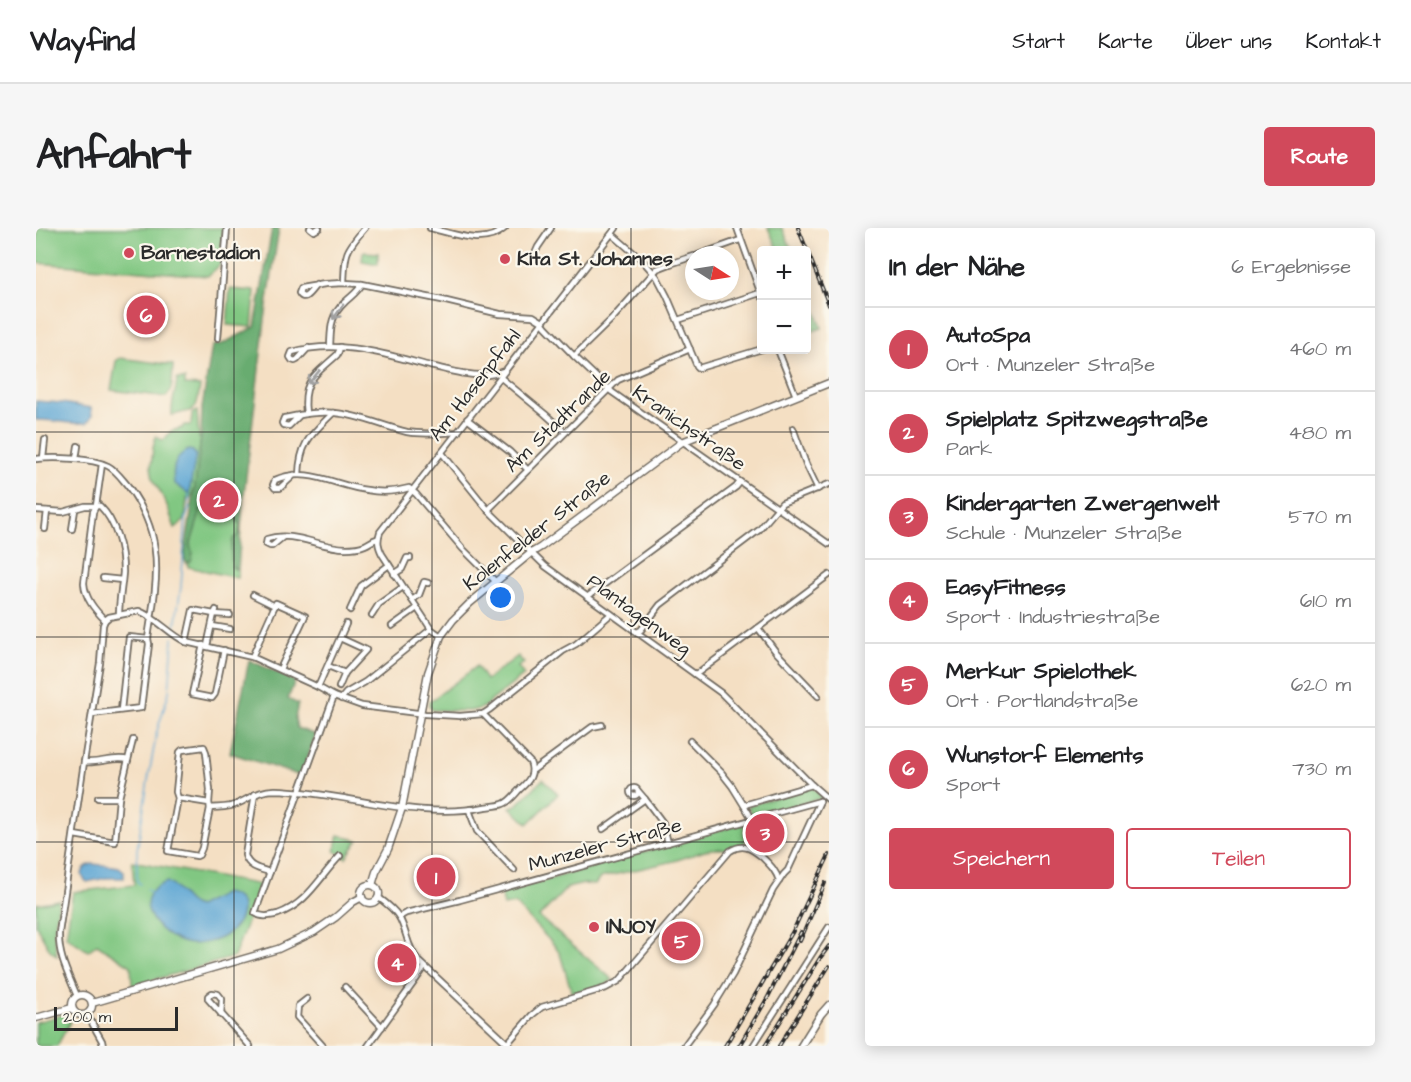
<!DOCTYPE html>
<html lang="de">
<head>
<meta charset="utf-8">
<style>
  :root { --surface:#fff; --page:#f6f6f6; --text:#202124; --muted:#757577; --line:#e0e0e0; --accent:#d1495b }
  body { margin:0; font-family:"Architects Daughter",sans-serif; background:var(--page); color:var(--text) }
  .controls { position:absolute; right:18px; top:18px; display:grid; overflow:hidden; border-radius:6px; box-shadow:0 3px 15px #0003 }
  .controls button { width:54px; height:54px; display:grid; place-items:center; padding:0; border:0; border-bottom:2px solid var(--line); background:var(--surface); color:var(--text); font:30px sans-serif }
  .compass { position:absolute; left:649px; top:18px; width:54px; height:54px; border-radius:50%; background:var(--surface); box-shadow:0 3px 15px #0003; rotate:102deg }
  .scale { position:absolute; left:18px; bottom:15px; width:124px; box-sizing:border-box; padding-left:6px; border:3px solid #2b2b2b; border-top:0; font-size:16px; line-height:21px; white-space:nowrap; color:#2b2b2b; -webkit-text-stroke:4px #fbf7ec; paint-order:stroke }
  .you { position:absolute; left:465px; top:370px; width:21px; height:21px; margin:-15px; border:4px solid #fff; border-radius:50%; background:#1a73e8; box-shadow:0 0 0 9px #1a73e833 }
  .badge { display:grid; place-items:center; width:39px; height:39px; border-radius:50%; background:var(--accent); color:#fff; font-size:20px; font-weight:700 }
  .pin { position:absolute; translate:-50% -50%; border:3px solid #fff; box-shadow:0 2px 6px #0006 }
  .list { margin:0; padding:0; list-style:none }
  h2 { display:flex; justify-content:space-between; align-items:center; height:78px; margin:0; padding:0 24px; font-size:26px }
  h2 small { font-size:20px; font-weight:400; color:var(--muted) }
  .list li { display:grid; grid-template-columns:39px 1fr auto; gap:18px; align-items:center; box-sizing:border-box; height:84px; padding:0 24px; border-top:2px solid var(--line) }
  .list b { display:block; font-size:22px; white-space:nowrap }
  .list p { margin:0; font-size:20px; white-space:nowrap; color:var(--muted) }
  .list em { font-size:20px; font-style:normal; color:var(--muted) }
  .actions { display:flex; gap:12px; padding:18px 24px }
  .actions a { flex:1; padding:14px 0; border:2px solid var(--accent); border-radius:6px; text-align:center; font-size:21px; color:var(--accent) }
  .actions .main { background:var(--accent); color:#fff }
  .map { position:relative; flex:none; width:793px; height:818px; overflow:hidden; border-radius:6px }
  header { display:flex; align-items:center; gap:36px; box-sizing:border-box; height:84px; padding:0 30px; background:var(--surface); border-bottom:2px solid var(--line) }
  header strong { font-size:28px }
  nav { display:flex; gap:33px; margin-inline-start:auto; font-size:21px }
  .intro { display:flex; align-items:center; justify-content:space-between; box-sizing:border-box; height:144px; padding:0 36px }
  h1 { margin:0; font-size:42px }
  .button { padding:15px 27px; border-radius:6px; background:var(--accent); color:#fff; font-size:21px; font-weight:700 }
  main { display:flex; gap:36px; padding:0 36px }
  aside { flex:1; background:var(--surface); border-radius:6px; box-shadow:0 3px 15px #0003 }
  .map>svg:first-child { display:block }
  .green { fill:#81c782; stroke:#567956; stroke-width:1.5 }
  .forest { fill:#68ac70; stroke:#4a6c4e; stroke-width:1.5 }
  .water { fill:#5ca5d3; stroke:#44687f; stroke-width:1.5 }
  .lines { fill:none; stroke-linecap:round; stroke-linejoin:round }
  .stream { stroke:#5ca5d3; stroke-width:1.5 }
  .street-casing { stroke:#716a60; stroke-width:8 }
  .secondary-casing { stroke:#716a60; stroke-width:9 }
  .street { stroke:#fff; stroke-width:4.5 }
  .secondary { stroke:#fff; stroke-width:6 }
  .rail-casing { stroke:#2b2b2b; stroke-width:4 }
  .rail { stroke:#fbf7ec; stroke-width:1.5; stroke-dasharray:4.5; stroke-linecap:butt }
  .oneway { stroke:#a0a0a0 }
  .grid { fill:none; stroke:#2b2b2b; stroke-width:1.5; stroke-opacity:0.55 }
  .poi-dot { fill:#d1495b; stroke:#fbf7ec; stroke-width:2 }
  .labels { text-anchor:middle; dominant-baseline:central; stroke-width:4.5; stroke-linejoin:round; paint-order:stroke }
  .poi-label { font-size:20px; font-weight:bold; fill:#2b2b2b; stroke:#fbf7ec; text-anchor:start }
  .street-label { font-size:20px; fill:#2b2b2b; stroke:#fbf7ec }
</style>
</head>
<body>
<header>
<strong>Wayfind</strong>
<nav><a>Start</a><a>Karte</a><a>Über uns</a><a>Kontakt</a></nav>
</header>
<div class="intro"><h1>Anfahrt</h1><a class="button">Route</a></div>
<main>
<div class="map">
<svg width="793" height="818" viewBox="0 0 793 818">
  <rect width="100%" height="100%" fill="#fbf7ec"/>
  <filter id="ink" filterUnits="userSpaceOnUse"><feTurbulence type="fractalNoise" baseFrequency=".0167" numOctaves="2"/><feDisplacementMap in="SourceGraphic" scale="12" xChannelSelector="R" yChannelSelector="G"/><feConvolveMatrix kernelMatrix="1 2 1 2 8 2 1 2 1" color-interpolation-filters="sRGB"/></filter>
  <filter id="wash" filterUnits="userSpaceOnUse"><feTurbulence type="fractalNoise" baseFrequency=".008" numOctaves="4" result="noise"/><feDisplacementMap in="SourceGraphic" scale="24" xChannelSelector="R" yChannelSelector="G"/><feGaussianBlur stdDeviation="1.35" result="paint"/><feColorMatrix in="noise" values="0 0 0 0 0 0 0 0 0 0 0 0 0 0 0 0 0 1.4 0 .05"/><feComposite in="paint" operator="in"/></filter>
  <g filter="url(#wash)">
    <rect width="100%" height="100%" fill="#f4dfc3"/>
    <!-- green -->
    <g class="green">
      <path d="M2,0H187L184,37L172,48L0,35V14Z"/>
      <path d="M732,0H746L756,22H742Z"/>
      <path d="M327,24L342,25V36L326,33Z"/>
      <path d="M770,56L786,100L774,104L771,94Z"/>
      <path d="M194,61L219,63L216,99L191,97Z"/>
      <path d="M84,130L137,137C136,147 138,162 130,169L75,162L80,133Z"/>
      <path d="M141,151H149V157L164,158C160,185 162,181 136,187C135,174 140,164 141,151Z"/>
      <path d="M161,183L163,210L165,209L159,259L155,270H151L149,292L139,300L130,275L117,251L115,239L117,220L120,208L126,212L129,211L135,203L146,200L148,197H155L156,185Z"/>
      <path d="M173,273L182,277L193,276L197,286L204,296L203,306L196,339L202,342L201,350L152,339V335L155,333L154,318L165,281Z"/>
      <path d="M482,428L488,435L482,439L488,447L446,480L434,483L396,482L393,477V474L441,438L450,452Z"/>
      <path d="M507,551L522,566L492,596L474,579L481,577Z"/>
      <path d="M777,559L786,570L717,588L711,578Z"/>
      <path d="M708,595L709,615L690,621H675L638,633L564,650L559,657L548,656L531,660L503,689L577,752L569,757L536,765L524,726L518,717L479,676L468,678L465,665Z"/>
      <path d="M303,607L322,612L310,630L299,623Z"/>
      <path d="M96,633L225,657L198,729L96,758L95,738L61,716L52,723L30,708L37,664L98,657Z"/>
      <path d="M23,672L18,704L21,728L14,722L0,697V676Z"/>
      <path d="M29,786L34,794L21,818H0V794Z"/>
    </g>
    <!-- forest -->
    <g class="forest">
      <path d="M236,0H243L229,92L207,274L202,342L196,339L195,323L197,311L203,306L204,296L197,286L193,276L182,277L173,273L165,282L154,318L157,325L155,334L150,335L148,330L159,259L165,209L166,179L176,118L186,116L219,99Z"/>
      <path d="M213,432L259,453L252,471L262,476L259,490L261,500L280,507L265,548L194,525Z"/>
    </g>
    <!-- water -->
    <g class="water">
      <path d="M0,173L26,175L55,180L56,188L51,195C34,197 18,191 0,192Z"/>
      <path d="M153,222L157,223L160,227L153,266L138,255C136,240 139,227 153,222Z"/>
      <path d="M56,636L77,638L83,639L88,643V650H70L51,654C42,648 47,638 56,636Z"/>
      <path d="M131,654C145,661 148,675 162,679L189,665C217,669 206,698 188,708C180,713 167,716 157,716C128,716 86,670 131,654Z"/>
    </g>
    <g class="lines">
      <!-- stream -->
      <g class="stream">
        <path d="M138,405L145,359L150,289L153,281V266"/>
        <path d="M104,656L101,653V622L112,552L121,503L133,464L137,410"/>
        <path d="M110,661L115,665"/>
      </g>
    </g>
  </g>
  <g filter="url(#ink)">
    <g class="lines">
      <defs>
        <g id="street">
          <path d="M274,0L278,3L283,0"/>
          <path d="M394,0C419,6 448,19 469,0"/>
          <path d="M701,0L726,69"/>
          <path d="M576,6L607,33L621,49L631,68L661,138L663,140L726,121"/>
          <path d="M662,27L704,12"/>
          <path d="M498,28L502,19L515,0"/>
          <path d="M308,55C309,25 309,23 329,0"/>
          <path d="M280,57C275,63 268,75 263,65L265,60L289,56L308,55L326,56L406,72L464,86L497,88L505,93L510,99L538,128L576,164L793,316"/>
          <path d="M642,92L724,65"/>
          <path d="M182,110L191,0"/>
          <path d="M294,118C295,99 294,88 309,74C315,68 322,64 326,56"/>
          <path d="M272,120L261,132L259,133L256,132L254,129L256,124C303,111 349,126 394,138C412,142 431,148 449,147C455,147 462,145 468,143"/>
          <path d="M742,122L760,168"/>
          <path d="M538,128L576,91L621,41L634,36L658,28"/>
          <path d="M464,149L509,186L529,204"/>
          <path d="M270,186C266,152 278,148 301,127L303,123L304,119"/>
          <path d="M264,187L253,198L247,197L246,195L248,190C264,187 282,183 299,185C324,187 346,198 371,204C388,207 405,205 422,204"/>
          <path d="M431,191L474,224L492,242"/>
          <path d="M757,200L770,236L782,261"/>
          <path d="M406,225L452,282L509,338L685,465L776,557L793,572"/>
          <path d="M7,230L9,212"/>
          <path d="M0,231C18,229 56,230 72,238C80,242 86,251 92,258C109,281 120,309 120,338C121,363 115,387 112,411L113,416L105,480L56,486"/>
          <path d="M40,231L42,218"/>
          <path d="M66,236L60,278L57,284L48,355C49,370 58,381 69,392"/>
          <path d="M258,247L244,260H239L237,257L239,252C271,238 300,258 331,262C346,265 359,264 373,260L380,266L427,321L460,354"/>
          <path d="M263,247C264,214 275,207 297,185"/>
          <path d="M0,282L27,284L49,278H64C80,294 87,321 87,344C86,358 83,372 83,387"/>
          <path d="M452,282L582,152L654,121"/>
          <path d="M9,301L11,283"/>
          <path d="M36,301L39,282"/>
          <path d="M247,309L236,318H234L230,316L231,311C257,302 284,320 310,320C316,320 324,319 329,317C334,315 336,312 341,311"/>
          <path d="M358,346L366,341L371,330H374"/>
          <path d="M67,350L86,352"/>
          <path d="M217,367L239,378"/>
          <path d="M551,369L700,259L704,254"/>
          <path d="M376,372L383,367L388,354L392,355"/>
          <path d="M314,382L325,358L353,337"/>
          <path d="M336,387L343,376L367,359"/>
          <path d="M69,392L73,389L103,383C121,390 133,406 150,414L216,429L282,459L298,468L326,478L389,486L424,488L447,486L453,482L527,423L540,416L575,386"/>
          <path d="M176,398L194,401"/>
          <path d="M356,398L381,380"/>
          <path d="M722,400L740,424L782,468"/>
          <path d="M601,404L605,402L624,377L723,302L746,275L793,256"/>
          <path d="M405,408L395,401L346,326C342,318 341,313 344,304L580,0"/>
          <path d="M150,414L157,382L178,386L194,387"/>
          <path d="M167,417L156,466L176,470L179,466L188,422"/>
          <path d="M171,418L178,386L180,382"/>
          <path d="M216,429L240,375L269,388L244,441"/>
          <path d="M292,438L309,445L330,422L304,410"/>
          <path d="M659,446L663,444L793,347"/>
          <path d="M282,459L310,396"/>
          <path d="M303,459L309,445"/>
          <path d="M298,468L219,685C226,690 234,688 242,686C271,676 283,650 304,628"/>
          <path d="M305,471L310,465L329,454L395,401"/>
          <path d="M85,482L93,409L112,411"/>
          <path d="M654,513L685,544L696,558L717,592"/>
          <path d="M92,532L97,512"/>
          <path d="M496,543L556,499L566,497"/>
          <circle cx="598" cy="564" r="4"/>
          <path d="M603,564L609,571L627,595L632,615"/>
          <path d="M219,566L209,627C212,639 223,641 234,644"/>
          <path d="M62,570H83"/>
          <path d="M142,570L173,575L174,580C183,579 193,580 201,576C215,570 222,562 239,562C310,564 379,593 449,579C455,578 462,578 467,576C474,574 479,566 484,561C493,553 499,546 494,534L447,486"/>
          <path d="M173,575L174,562L170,524L168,519L146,522L144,524L140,564L142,570L132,623L161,628L163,627L166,620L174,580"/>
          <path d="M708,577L776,557"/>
          <path d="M433,582L441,603L478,642"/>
          <path d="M567,601L609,571"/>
          <path d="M38,607L79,614L83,570L92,532C78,528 63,536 48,534"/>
          <path d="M342,669C350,675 358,681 363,689C371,703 371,720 382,732L474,818"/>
          <path d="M363,689L370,685L424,672L784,573"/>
          <path d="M309,759L346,799"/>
          <path d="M41,768C32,746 22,728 23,705L48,534L64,435L67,397L69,392"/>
          <path d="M271,771L262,778L261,789L287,818"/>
          <path d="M51,786L66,813L67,818"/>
          <path d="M185,787L186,771L182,766L176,765L172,768V771L214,818"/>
          <path d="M332,818L389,739"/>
          <path d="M469,818L496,787L506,779L570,760L583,753L694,623C707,615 715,620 726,629C734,637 740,642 743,653"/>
          <path d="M648,818L678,777L697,746L737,662L748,646L752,642L784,573"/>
          <path d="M717,818L793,699"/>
        </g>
        <g id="secondary">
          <path d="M336,657L340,644L352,621L366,580L392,445L405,408L417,392L434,375L495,325L505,319L646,214L793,155"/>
          <circle cx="334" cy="666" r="9"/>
          <circle cx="46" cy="777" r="10"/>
          <path d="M56,775L242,721L278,704L300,689L317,674L326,669"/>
          <path d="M0,790L36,780"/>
          <path d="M765,818L785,786L793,777"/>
        </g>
      </defs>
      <!-- street casing -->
      <use href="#street" class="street-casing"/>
      <!-- secondary casing -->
      <use href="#secondary" class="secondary-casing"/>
      <!-- street -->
      <use href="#street" class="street"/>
      <!-- secondary -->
      <use href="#secondary" class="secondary"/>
      <defs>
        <g id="rail">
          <path d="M762,0L793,77"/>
          <path d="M764,713L789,655"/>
          <path d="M689,818L757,703L793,627"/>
          <path d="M703,818L732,769L765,704"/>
          <path d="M729,818L784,730L793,718"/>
          <path d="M743,818L793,738"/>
        </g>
      </defs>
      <!-- rail casing -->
      <use href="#rail" class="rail-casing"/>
      <!-- rail -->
      <use href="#rail" class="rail"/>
    </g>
    <!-- one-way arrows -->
    <defs><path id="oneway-shaft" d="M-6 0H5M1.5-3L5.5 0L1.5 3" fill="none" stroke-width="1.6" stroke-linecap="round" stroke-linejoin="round" transform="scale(1.5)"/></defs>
    <g class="oneway">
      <use href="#oneway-shaft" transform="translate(302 84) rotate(125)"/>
      <use href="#oneway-shaft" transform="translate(278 149) rotate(130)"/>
    </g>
  </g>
  <!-- grid -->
  <path class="grid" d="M198,0V818M396,0V818M595,0V818M0,204H793M0,409H793M0,614H793"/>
  <!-- markers -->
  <g class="poi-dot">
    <circle cx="93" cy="25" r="6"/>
    <circle cx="469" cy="31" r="6"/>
    <circle cx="558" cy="699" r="6"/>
  </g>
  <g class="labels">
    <!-- poi labels -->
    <g class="poi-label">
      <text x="105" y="25">Barnestadion</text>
      <text x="481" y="31">Kita St. Johannes</text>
      <text x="570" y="699">INJOY</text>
    </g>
    <!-- street labels -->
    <g class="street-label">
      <text transform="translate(439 157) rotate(-52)">Am Hasenpfahl</text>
      <text transform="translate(522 193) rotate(-44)">Am Stadtrande</text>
      <text transform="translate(653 200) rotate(35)">Kranichstraße</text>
      <text transform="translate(501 303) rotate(-38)">Kolenfelder Straße</text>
      <text transform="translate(603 387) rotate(36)">Plantagenweg</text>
      <text transform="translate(569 617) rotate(-15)">Munzeler Straße</text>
    </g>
  </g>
</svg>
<div class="controls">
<button>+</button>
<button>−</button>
</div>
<svg class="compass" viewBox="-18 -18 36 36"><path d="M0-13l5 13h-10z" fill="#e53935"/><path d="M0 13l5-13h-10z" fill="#757577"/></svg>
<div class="scale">200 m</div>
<div class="you"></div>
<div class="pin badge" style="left:400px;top:649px">1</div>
<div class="pin badge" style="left:183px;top:272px">2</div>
<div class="pin badge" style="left:729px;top:605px">3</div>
<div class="pin badge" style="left:361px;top:735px">4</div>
<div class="pin badge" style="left:645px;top:713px">5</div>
<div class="pin badge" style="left:110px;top:87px">6</div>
</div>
<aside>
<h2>In der Nähe<small>6 Ergebnisse</small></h2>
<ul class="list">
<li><span class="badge">1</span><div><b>AutoSpa</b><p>Ort · Munzeler Straße</p></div><em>460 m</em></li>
<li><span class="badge">2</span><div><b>Spielplatz Spitzwegstraße</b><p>Park</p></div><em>480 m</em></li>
<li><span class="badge">3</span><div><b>Kindergarten Zwergenwelt</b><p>Schule · Munzeler Straße</p></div><em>570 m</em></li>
<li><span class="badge">4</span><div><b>EasyFitness</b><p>Sport · Industriestraße</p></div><em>610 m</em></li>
<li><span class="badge">5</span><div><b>Merkur Spielothek</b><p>Ort · Portlandstraße</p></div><em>620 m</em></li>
<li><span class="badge">6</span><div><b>Wunstorf Elements</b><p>Sport</p></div><em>730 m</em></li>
</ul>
<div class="actions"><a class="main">Speichern</a><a>Teilen</a></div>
</aside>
</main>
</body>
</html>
